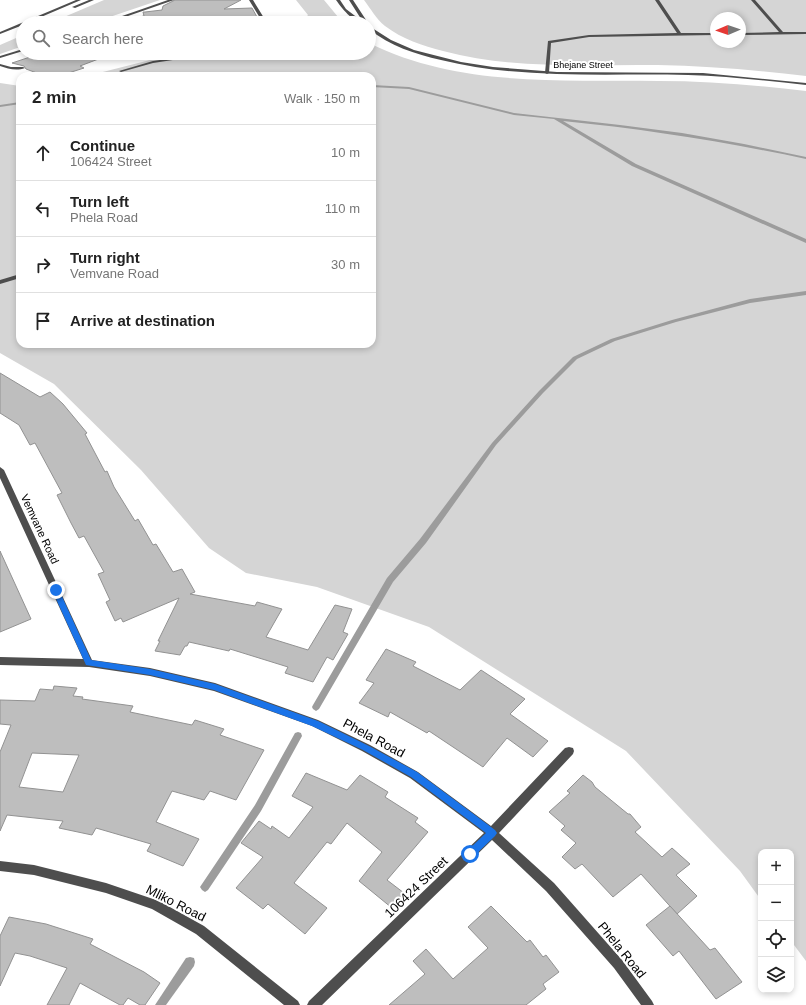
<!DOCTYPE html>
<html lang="en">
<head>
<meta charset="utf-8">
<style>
  :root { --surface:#fff; --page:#f6f6f6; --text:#222; --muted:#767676; --line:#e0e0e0 }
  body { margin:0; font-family:Arial,sans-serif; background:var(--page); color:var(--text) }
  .controls { position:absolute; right:12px; bottom:12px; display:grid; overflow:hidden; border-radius:8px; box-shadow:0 2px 6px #0003 }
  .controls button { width:36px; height:36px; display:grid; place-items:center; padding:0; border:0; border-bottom:1px solid var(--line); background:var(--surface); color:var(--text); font:20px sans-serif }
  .compass { position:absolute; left:710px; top:12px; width:36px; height:36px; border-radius:50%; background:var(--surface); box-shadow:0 2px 6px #0003; rotate:268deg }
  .stop { position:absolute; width:12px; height:12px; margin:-9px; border:3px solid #1a73e8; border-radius:50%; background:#fff }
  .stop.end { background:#1a73e8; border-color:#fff; box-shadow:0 1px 4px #0008 }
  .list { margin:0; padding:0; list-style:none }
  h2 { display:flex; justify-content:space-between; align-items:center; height:52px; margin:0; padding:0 16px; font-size:17px }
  h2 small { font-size:13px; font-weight:400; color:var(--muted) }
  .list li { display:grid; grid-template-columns:26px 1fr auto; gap:12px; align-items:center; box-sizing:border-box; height:56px; padding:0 16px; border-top:1px solid var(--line) }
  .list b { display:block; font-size:15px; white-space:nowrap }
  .list p { margin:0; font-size:13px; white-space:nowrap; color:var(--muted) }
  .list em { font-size:13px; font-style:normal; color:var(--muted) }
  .icon { flex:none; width:22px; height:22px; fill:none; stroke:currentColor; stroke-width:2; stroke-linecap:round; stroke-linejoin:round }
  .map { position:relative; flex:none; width:806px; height:1005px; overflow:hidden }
  .search { position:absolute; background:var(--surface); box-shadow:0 2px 6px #0003; left:16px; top:16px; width:360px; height:44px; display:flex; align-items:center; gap:10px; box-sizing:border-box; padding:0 14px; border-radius:22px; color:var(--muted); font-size:15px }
  .panel { position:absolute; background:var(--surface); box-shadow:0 2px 6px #0003; left:16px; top:72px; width:360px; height:276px; border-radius:12px }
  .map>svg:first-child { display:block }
  .green { fill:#d5d5d5; fill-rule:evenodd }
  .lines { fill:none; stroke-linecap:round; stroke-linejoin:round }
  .stream { fill:#9c9c9c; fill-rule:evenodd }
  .building { fill:#bebebe; stroke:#929292; fill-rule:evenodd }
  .service { fill:#4e4e4e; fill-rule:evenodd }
  .minor { fill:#4e4e4e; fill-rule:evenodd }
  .tertiary { fill:#4e4e4e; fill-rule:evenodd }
  .route { fill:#1a73e8 }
  .labels { text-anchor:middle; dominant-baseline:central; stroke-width:4; stroke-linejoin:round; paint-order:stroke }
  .far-street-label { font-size:9px; fill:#000; stroke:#fff }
  .street-label { font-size:11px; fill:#000; stroke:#fff }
  .near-street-label { font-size:13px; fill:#000; stroke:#fff }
</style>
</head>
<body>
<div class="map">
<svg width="806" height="1005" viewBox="0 0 806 1005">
  <rect width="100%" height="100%" fill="#fff"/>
  <!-- green -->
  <g class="green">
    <path d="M104,0H160L92,23H50Z"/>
    <path d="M296,0H324L343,23H265L305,19L308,15Z"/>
    <path d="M364,0H806V76C757,70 707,66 658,65C585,64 514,70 443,51C423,46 402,39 385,26C376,19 371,9 364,0ZM716,18H740V42H716Z"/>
    <path d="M23,35V46L0,54V45Z"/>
    <path d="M369,43C460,88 560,79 658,81C707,81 757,85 806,91V961L791,941V852H761V900L740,871L626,751L429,627L317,587L246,573L209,548L141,470L54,384L0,353V83L20,86V344H372V76H87L154,59L219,57L228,53H369Z"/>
  </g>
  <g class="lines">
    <!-- stream -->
    <g class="stream">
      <path d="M372,85L409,87L514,113L620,125L682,133L744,144L806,157V159C726,142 645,129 563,121L636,164L806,239V243L632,166L554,119L514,115L409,89L372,87Z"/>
      <path d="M20,102V104L0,107V105Z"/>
      <path d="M806,291V295L750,303L676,322L615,341L577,359L543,393L496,445L426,543L393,582L319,709L316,711L313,709L312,707L313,705L387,578L420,539L492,443L539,391L573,357L611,339L672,320L750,299Z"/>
      <path d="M298,732L301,733L302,736L261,811L208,890L205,892L202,890L200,887L202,884L255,805L295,733Z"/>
      <path d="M190,957L194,958L195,962L194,966L166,1005H155L186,958Z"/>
    </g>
  </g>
  <!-- building -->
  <g class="building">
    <path d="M175,0H241L224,9L252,8L257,17L185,20L182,23H126L124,20L144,16L143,12H145L162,10L163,6Z"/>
    <path d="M42,53H109V55L80,66L84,68L59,76H45L26,69L24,66L12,63Z"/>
    <path d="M0,373L40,397L50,392L63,404L87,433L85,434L105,472L107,471L114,487L135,521L138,519L153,545L156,544L173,572L182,569L195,592L190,594L255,606L257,602L282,609L266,637L308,650L335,605L352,609L343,632L348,634L333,660L327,657L313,682L285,673L288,667L230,649L229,651L189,642L187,646H185L180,655L155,651L160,641H158L179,598L123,622L121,618L115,621L106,602L110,600L98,574L104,572L84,536L79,538L71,523L57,495L62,493L35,443L30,445L19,425L0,413Z"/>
    <path d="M0,551L31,619L0,632Z"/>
    <path d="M386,649L416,662L413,666L460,690L481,670L525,699L510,714L548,741L533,757L507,738L483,767L429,731L427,733L390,712L388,717L359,703L374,683L366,680Z"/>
    <path d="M54,686L77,688L73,696L83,697L82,699L133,706L130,712L192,725L195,720L224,729L220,735L264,750L236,800L210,791L204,800L172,791L156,822L199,839L183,866L147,851L151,844L96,828L92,835L59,828L63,821L7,815L0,831V752L11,725L0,724V700L35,701L40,689L53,690ZM32,753L79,755L63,792L19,787Z"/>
    <path d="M306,773L347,790L360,775L388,792L385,797L418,818L415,822L428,832L387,880L404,893L392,908L359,881L382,852L347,823L331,844L327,842L294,883L327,908L305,934L268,904L263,909L236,888L263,857L241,843L259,821L271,829L272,826L289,838L313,807L292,796Z"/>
    <path d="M583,775L592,782L595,787L628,814H630L641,827L635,832L662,857L672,848L690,864L676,875L697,896L677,914L641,874L613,897L582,864L575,869L562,857L576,843L561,830L565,826L549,812L570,793L567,791Z"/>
    <path d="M491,906L527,942L530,940L543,957L546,955L559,972L543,984L546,989L526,1005H389L425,974L413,961L426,949L453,979L488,948L468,927Z"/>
    <path d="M670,906L710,950L715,948L742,982L716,999L679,951L673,956L646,925Z"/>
    <path d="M9,917L46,924L93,939L90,944L144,972L160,983L145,1005H140L128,998L123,1005H120L80,983L69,1005H47L67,968L30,956L15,953L0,986V936Z"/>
  </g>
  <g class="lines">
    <!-- service -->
    <g class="service">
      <path d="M655,0H659L681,33H716V35L589,37L551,43L549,73L547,74L545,73L548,41L589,35L677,33Z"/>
      <path d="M751,0H755L783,32H806V34L740,35V33L779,32Z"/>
      <path d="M0,64L11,67H23L25,68C17,71 8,69 0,66Z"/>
      <path d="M20,274V278L0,284V280Z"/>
    </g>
    <!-- minor -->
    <g class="minor">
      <path d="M168,0H174L108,23H102Z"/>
      <path d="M249,0H253L264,18L283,17L285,18L265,20L263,23H261V20L183,23L185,22L260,18Z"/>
      <path d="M23,49V51L0,58V56Z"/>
      <path d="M208,53H219L153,63L121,72L119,71L153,61Z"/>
      <path d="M0,467L4,470L92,660L150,668L215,683L318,720L370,745L418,772L491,826L565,748L569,747L573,748L574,751L573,754L499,833L554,883L622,960L652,1001L654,1005H641L614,968L546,891L492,840L322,1005H307L309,1001L484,833L410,778L362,751L312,726L214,691L150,676L89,667L0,665V657L83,659L0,478Z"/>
      <path d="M0,861L34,865L106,883L159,901L204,926L298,1001L300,1005H284L196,934L152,909L106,893L34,875L0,871Z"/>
    </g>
    <!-- tertiary -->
    <g class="tertiary">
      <path d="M76,0H81L27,23H23V25L0,34V32Z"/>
      <path d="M89,0H94L75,8L72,7Z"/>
      <path d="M336,0H340L346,9L363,22L349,0H353L368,23C353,23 344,11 336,0Z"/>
      <path d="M369,26L391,40L414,50L461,62L493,67L557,72L703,73L806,83V85C767,81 728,76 688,75C605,73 522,80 441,60C415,54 390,46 369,29Z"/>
    </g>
  </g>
  <!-- route -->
  <path class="route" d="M56,588L59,590L91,660L150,669L215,684L318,721L369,746L417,772L495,830L497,833L495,836L473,857L470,859L467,857L465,854L467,851L486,833L411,777L363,750L312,726L214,690L150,675L86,665L52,590Z"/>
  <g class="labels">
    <!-- far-street labels -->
    <g class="far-street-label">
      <text x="583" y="65">Bhejane Street</text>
    </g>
    <!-- street labels -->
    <g class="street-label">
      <text transform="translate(40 529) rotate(65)">Vemvane Road</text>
    </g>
    <!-- near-street labels -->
    <g class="near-street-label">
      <text transform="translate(374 738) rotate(28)">Phela Road</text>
      <text transform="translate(416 887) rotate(-44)">106424 Street</text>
      <text transform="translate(176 903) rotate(27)">Mliko Road</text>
      <text transform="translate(622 950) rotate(51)">Phela Road</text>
    </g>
  </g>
</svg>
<div class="controls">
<button>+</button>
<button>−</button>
<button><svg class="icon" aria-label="locate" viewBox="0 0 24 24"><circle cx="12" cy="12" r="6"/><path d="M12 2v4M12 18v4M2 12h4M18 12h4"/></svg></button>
<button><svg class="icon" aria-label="layers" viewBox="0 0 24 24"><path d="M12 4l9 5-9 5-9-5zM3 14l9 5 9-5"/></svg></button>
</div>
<svg class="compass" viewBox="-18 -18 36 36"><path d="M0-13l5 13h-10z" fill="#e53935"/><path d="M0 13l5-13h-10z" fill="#767676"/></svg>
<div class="stop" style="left:470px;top:854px"></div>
<div class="stop end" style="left:56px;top:590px"></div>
<div class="search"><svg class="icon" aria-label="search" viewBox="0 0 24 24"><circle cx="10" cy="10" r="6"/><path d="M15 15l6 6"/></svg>Search here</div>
<section class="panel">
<h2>2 min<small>Walk · 150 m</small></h2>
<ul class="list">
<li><svg class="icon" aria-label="ahead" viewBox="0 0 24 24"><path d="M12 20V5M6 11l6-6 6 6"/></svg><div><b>Continue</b><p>106424 Street</p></div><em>10 m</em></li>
<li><svg class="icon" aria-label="left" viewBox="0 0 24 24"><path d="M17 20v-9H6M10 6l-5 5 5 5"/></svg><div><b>Turn left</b><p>Phela Road</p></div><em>110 m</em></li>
<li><svg class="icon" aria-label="right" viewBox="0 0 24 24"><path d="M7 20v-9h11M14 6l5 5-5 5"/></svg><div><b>Turn right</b><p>Vemvane Road</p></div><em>30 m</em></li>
<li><svg class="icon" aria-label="arrive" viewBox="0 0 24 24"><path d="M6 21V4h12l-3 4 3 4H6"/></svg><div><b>Arrive at destination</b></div></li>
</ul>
</section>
</div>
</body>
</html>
